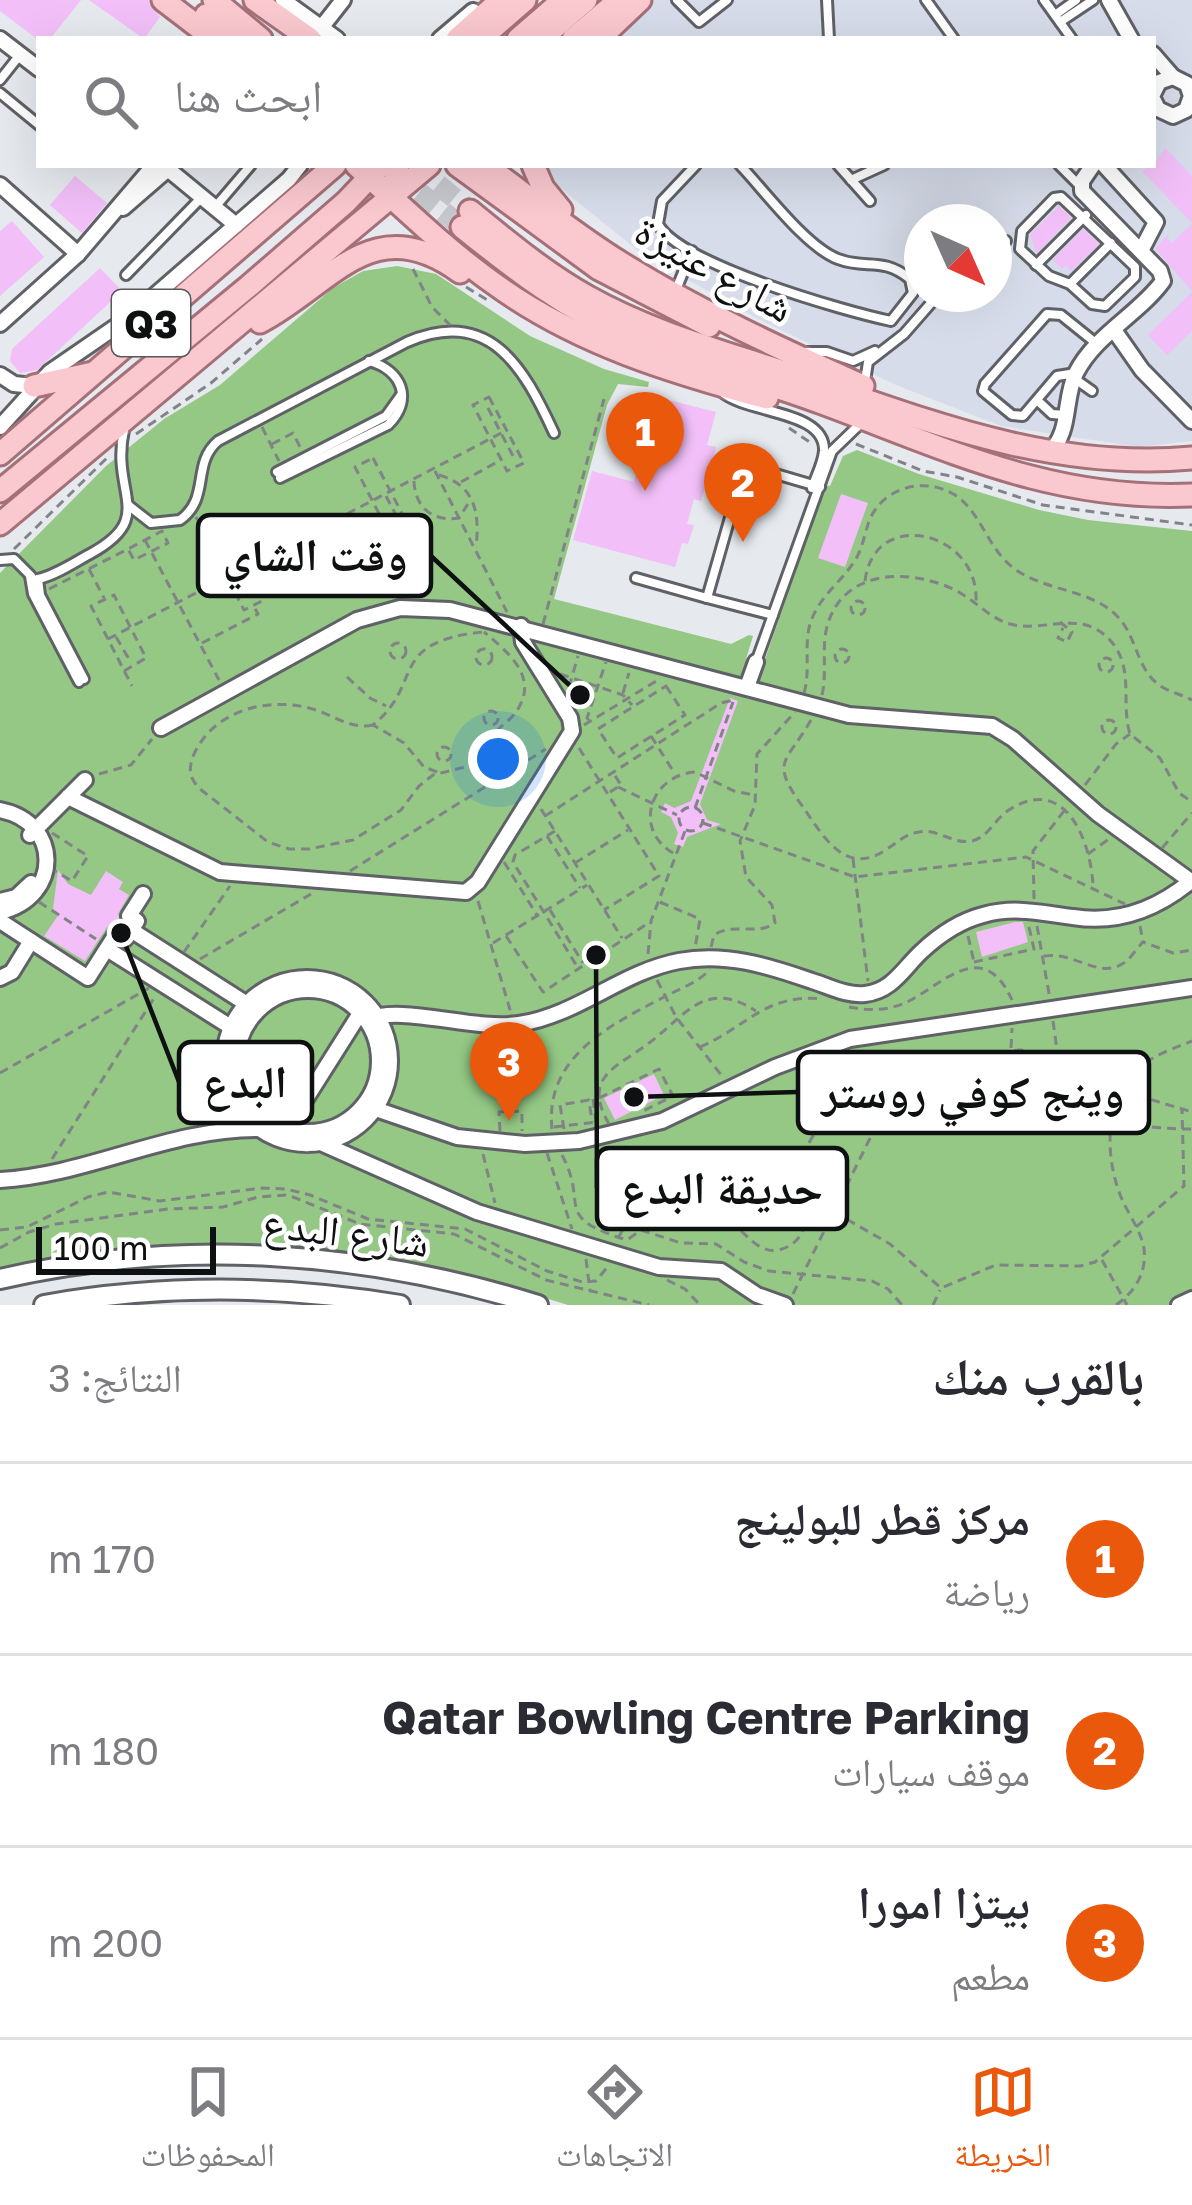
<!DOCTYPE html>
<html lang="ar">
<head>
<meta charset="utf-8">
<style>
  :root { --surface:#fff; --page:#f2f2f3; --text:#2b2b33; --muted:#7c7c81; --line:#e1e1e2; --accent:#ea580c }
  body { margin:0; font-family:"Golos Text","Noto Naskh Arabic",sans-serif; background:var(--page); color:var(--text); direction:rtl }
  .compass { position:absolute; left:904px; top:204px; width:108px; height:108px; border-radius:50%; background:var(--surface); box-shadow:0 12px 48px #0002; rotate:135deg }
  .scale { position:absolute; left:36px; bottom:30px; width:180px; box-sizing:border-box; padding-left:12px; border:6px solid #0f1012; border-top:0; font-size:33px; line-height:42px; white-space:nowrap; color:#0f1012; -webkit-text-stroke:9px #fff; paint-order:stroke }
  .you { position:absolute; left:498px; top:759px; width:42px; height:42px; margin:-30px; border:9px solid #fff; border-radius:50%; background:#1a73e8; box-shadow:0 0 0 18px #1a73e833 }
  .badge { display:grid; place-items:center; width:78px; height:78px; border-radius:50%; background:var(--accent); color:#fff; font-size:39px; font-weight:700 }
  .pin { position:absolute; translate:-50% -99px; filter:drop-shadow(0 3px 6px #0008) }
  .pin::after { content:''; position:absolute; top:63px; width:42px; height:36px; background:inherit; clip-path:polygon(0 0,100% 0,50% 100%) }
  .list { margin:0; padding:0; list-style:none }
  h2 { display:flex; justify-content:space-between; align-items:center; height:156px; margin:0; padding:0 48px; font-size:51px }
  h2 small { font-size:39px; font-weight:400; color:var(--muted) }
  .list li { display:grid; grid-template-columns:78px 1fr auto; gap:36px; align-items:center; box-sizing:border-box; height:192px; padding:0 48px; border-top:3px solid var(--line) }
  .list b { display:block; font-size:45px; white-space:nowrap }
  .list p { margin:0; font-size:39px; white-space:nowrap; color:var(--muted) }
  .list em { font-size:39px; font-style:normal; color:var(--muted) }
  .icon { flex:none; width:66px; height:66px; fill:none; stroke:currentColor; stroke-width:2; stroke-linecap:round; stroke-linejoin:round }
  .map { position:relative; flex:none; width:1192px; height:1305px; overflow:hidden; direction:ltr }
  .search { position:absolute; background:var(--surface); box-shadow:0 12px 48px #0002; left:36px; right:36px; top:36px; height:132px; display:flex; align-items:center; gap:30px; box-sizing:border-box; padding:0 42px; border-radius:0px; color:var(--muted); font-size:45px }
  .sheet { height:732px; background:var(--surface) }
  nav { display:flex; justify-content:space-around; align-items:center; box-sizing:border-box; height:168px; border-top:3px solid var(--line); background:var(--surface); font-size:33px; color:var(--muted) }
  nav a { display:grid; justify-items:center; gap:6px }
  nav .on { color:var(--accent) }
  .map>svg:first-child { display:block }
  .built { fill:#d6dce9; fill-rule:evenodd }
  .green { fill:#94c884 }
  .building { fill:#f2bff8 }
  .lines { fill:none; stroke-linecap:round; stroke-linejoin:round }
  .primary-tunnel { stroke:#c6c8cd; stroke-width:21; stroke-dasharray:21 10; stroke-linecap:butt }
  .lane-casing { stroke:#5f6166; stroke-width:14 }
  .street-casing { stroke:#5f6166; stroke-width:20 }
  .secondary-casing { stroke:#5f6166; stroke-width:24 }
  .primary-casing { stroke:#a67078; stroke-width:27 }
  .path { stroke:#818386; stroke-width:3; stroke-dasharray:9 6; stroke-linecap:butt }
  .lane { stroke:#fff; stroke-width:8 }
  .street { stroke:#fff; stroke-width:14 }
  .secondary { stroke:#fff; stroke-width:18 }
  .primary { stroke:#fac8cf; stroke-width:21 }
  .labels { text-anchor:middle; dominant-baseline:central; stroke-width:9; stroke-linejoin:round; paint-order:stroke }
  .shield { fill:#fff; stroke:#575859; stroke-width:3 }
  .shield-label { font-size:39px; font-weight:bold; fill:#0f1012 }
  .street-label { font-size:42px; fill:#0f1012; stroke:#fff }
  .leader { fill:none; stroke:#0f1012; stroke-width:4.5 }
  .callout-dot { fill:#0f1012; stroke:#fff; stroke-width:4.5 }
  .callout { fill:#fff; stroke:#0f1012; stroke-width:4.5 }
  .callout-label { font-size:45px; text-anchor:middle; font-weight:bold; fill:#0f1012 }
</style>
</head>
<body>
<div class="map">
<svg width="1192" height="1305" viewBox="0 0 1192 1305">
  <rect width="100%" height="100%" fill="#e6e9ee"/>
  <!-- built -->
  <path class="built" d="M649,0H1192V441L1138,447L1001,426L896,385L758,319L642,254L552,181L547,165H1153V39H603ZM922,222H994V294H922Z"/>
  <!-- green -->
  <path class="green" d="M397,266L436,274L530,336L604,369L649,382L648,387L618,384L607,405L554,599L731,644L749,635L753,636L746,659L763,665L825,485L830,486L843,456L857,450L919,474L1039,510L1088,520L1192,531V1305H568C385,1247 190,1222 0,1269V573L106,466L164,419L220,385L333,288L363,271Z"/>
  <!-- building -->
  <g class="building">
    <path d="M0,0H81L50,39H37L0,11Z"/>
    <path d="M89,0H148L160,17L144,39Z"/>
    <path d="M1165,148L1192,176V223L1142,171L1153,165Z"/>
    <path d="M75,176L107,203L82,233L50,205Z"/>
    <path d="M1059,206L1071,218L1037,253L1030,235Z"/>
    <path d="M12,221L44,257L0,296V231Z"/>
    <path d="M1192,224V291L1155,249L1166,236L1172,243Z"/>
    <path d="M1083,229L1099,244L1071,271L1066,265L1062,269L1053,260Z"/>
    <path d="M100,268L122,291L37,370L20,373L10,361L12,349Z"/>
    <path d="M1192,292V331L1167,355L1148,335Z"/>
    <path d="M665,399L716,412L707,445L716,447L701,501L694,499L687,524L694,525L688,544L682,543L675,567L573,540L592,471L634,482L650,409L661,412Z"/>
    <path d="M841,494L868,503L845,567L818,558Z"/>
    <path d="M730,698L738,701L700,804L707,820L721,824L687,837L683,847L674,844L678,833L671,817L661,812L665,803L674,808L691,801Z"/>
    <path d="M58,870L68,884L91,895L106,871L123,882L119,889L129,895L118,914L121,924L107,927L85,961L44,936L59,914L53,909Z"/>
    <path d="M1015,922H1023L1028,942L982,957L976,932Z"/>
    <path d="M654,1074L664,1095L615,1120L604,1098Z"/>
  </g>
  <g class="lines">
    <!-- primary-tunnel -->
    <g class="primary-tunnel">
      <path d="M414,165L470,211"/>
      <path d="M395,173L462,227"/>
    </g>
    <defs>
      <g id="lane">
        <path d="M677,0L699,22L727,0"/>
        <path d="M827,0L829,39"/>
        <path d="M926,0L954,39"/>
        <path d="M1044,0L1072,39"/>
        <path d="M1055,15L1076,0"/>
        <path d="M1060,22L1093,0"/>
        <path d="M0,80L19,56"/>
        <path d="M0,93L39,125"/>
        <path d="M696,165L662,201L658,224C679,264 844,311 891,321L913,293L910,279C882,256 866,270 838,259C806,247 764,190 740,165"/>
        <path d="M838,165L870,201"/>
        <path d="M1059,165L1079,185"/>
        <path d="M851,180L884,165"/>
        <path d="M1061,197L1135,267V277L1105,306L1092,304L1070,284L1049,276L1020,249L1022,231L1054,198Z"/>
        <path d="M216,206L251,165"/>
        <path d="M994,243L1006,241"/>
        <path d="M1036,265L1086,215"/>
        <path d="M126,275L201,198"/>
        <path d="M1070,284L1111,243"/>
        <path d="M675,292L692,251"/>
        <path d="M805,352H827L853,361L875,351"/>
        <path d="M1076,373L1057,376L1023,416L1012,415L983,391L985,384L1047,314L1061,315L1097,344"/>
        <path d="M1075,379L1092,391"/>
        <path d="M865,381L868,362L904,334L939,294"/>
        <path d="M722,392C747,414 826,410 824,451C823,463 816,476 812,488"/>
        <path d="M1038,401L1052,414L1065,415"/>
        <path d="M732,455L733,462L745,465"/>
        <path d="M277,472L386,416L401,395"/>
        <path d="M280,478L388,425C414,400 402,370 369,361"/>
        <path d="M128,505L151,523L180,520C211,498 191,464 218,441L407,342C490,306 524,368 554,433"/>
        <path d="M0,560L14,559L31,576"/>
        <path d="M30,576L33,594L79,682"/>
        <path d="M636,578L707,598"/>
        <path d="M38,579C56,575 73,563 90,554C158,517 110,494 124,430"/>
        <path d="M38,579L40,595L84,679"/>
        <path d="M773,615L707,598L745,465L820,487"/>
        <path d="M756,662L832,451L860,424"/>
      </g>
      <g id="street">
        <path d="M283,0L337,39"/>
        <path d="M1109,0L1131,39"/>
        <path d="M321,28L343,0"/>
        <path d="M0,39L39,69"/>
        <path d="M440,39L473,11"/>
        <path d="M1153,54L1173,77"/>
        <path d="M1153,94L1159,82L1173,77L1187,84L1191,96L1186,110L1173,116L1158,109L1153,99"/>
        <path d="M163,165L236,225"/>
        <path d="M1104,165L1156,222L1141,251"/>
        <path d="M1082,181L1093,165"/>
        <path d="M0,185L78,254"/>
        <path d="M123,208L168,169"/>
        <path d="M0,324L78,254L154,165"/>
        <path d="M1114,330L1142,370L1192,421"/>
        <path d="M0,375L14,384L34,386"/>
        <path d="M0,427L50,372L130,317L289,179L300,165"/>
        <path d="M1048,454C1072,432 1063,400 1076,373C1095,335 1139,314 1163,281L1160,271L1082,191V181"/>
        <path d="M747,687L756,662"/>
        <path d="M161,728L357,620L400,608L450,610L849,715L992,726L1013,739L1098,814L1192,882"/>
        <path d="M68,797L220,872L466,892L478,882L572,731L570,718L523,642L521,626"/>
        <path d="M0,810C62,822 62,898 0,912"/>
        <path d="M30,835L85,780"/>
        <path d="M0,901L16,897L31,883"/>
        <path d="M0,921L88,978L116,934L125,939L137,921L129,916L143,894"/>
        <path d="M131,930L253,1008"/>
        <path d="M107,949L237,1031"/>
        <circle cx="307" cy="1061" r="83"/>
        <path d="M0,978L12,972L31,941"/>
        <circle cx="308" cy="1061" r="71"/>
        <path d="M366,1020C402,1004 472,1031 519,1024C578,1015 621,972 679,961C725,952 769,966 812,981C829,986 846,996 865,994C892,991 903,969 921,952C939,935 960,921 983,915C1015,906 1041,913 1073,917C1117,924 1157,909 1191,881"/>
        <path d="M364,1105L457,1137L525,1144L579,1141L662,1121L775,1067L850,1039L1192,988"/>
        <path d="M283,1135L364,1007"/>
        <path d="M321,1143L477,1212L659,1267L721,1271L757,1295L785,1305"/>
        <path d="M0,1180C89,1175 170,1128 259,1129"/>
        <path d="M1179,1305L1192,1299"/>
      </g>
      <g id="secondary">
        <path d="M0,1279C179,1238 363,1250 538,1305"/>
        <path d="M44,1305C162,1284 281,1285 400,1305"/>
      </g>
      <g id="primary">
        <path d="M163,0L214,39"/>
        <path d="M214,0L261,39"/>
        <path d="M255,0L310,39"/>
        <path d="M206,15L234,39"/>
        <path d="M457,39L501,0"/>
        <path d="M480,39L525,0"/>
        <path d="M518,39L563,0"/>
        <path d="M541,39L586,0"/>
        <path d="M573,39L619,0"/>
        <path d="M599,39L640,0"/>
        <path d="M356,165C402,206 446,250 496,285C578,344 671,372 767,398"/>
        <path d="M457,165L599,269L709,326"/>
        <path d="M485,165C530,198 574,234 621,263C698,311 781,349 863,386"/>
        <path d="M533,165L543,188L561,210"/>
        <path d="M392,197L398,165"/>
        <path d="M470,211C508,242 545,273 588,297C652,333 724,352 793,375C925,420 1050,471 1192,458"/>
        <path d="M462,227C515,270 568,310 631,337C693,364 759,379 822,403C949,450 1052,501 1192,495"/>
        <path d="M260,322C331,285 372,208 460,272"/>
        <path d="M34,386L93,373"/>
        <path d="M0,454L335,165"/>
        <path d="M0,491L249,286L346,202L381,165"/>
        <path d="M0,524L429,165"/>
      </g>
    </defs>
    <!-- lane casing -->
    <use href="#lane" class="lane-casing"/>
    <!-- street casing -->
    <use href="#street" class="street-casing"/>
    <!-- secondary casing -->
    <use href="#secondary" class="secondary-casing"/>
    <!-- primary casing -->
    <use href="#primary" class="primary-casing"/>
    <!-- path -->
    <g class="path">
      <path d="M413,269L432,307L450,325"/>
      <path d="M466,287L489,301"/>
      <path d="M489,397L524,463L507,471L473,405Z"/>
      <path d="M488,408L514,458"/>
      <path d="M262,427L279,461"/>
      <path d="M789,428L811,443"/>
      <path d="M136,434L211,383L262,339"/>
      <path d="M272,444L293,433L300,447"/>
      <path d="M856,444L923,471L957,477L1043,505L1192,525"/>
      <path d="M373,458L408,525L390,535L355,467Z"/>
      <path d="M435,471L507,612"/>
      <path d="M439,475C475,485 480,513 476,547"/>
      <path d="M414,481C415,508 433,522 459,518L471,499"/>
      <path d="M461,482L499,461"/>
      <path d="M386,496L398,519"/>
      <path d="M196,517L205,534L222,525L217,515L200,524"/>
      <path d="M282,519C301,520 316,528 326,544L322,557L296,560L270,545L264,528L268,522Z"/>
      <path d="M228,535L262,601L244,610L210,544Z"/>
      <path d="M145,540L219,680"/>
      <path d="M226,545L251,595"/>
      <path d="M14,549L110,455"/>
      <path d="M89,569L104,598"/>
      <path d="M865,581C874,506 979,531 976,601"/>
      <path d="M49,589L128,549L162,531L168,543L134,560L128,549"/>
      <circle cx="858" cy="608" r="7"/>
      <path d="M1060,622L1072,632L1067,642L1058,638L1063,628"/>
      <path d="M543,624L604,399"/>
      <path d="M116,637L129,659"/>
      <path d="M108,639L507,430"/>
      <path d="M202,643L258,614L253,605"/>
      <circle cx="398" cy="651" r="8"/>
      <circle cx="842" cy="656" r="7"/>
      <circle cx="484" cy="657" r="8"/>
      <circle cx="1106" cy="665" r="7"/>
      <path d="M124,671L146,658L114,595L91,606C105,633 118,659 132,686"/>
      <path d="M560,674L623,695L632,705"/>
      <path d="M347,677L370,698L386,706"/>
      <path d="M666,686L685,715L617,758L598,729Z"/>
      <path d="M569,687L578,656"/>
      <path d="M623,693L629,673"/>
      <path d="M804,693C811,669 803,644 811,621C820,596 840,583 854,562C863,549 864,534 870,519C884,487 925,476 955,495C980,511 987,546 1011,566C1042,592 1088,587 1117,616C1137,636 1136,668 1159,685C1169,692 1181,694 1192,700"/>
      <path d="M822,695C827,673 822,652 826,631C839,569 908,567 955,590C975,600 989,618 1010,624C1044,633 1079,609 1108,638C1136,666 1120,702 1130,734L1160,758L1179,793L1192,802"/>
      <circle cx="491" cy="718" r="7"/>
      <circle cx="1109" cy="727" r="7"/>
      <path d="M589,720L587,718L606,662"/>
      <path d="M811,720C786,764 769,760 803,807C823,836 846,878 887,849C898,842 905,834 919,832C938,828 953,845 972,841C988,837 994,821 1006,812C1064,771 1091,840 1093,886"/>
      <path d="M373,725C349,730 331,713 309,708C265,697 214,711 194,754C188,769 189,778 200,789L268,842L289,849H309L353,840L401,810L419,786L433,775L473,765C482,756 486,743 495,733C501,725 510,721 516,712C540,678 509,653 484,632"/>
      <path d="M584,725L658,680"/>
      <path d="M651,736L675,774"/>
      <circle cx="444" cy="754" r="7"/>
      <path d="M579,748L659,876L604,910"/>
      <path d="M437,772L424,767L404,743L373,725C425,683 386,642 483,632"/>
      <path d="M99,774L131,765L152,739"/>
      <path d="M1085,785L1116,744L1130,734"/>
      <path d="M618,787L677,815"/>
      <path d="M610,792L621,785L614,774"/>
      <circle cx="691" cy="819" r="12"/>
      <path d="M695,808L733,702"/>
      <path d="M541,809L622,938"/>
      <path d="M545,816L721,703L734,700"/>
      <path d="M703,823L855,877L1026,857L1125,904"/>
      <path d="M555,831L515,855L513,862L578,968"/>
      <path d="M52,833L88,856L72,881L55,871"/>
      <path d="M547,836L580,888"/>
      <path d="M1162,848L1192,813"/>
      <path d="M673,853C632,829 651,775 695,772L734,791L754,795"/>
      <path d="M1088,854L1109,839"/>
      <path d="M853,859L868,981"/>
      <path d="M504,862L537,915"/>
      <path d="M575,863L628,830"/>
      <path d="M350,871L546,749"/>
      <path d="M1034,899L1033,851L1064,811"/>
      <path d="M478,901L511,1013"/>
      <path d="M39,902L96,939"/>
      <path d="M660,902L700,919L695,948"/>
      <path d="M550,910L583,963"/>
      <path d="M1037,926L1050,999"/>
      <path d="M1140,926L1143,942"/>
      <path d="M506,936L543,992L647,924"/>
      <path d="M968,936L974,962"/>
      <path d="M493,943L587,885"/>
      <path d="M711,947L714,935C733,922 759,936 775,923L772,905L746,877L740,841L755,805L757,754L795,712"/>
      <path d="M184,952L230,886"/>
      <path d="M648,954L651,921L685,831"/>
      <path d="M1044,956C1074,951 1098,979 1122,964C1131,959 1136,949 1143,942L1173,953L1192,950"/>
      <path d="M200,959L311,894"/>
      <path d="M974,962L1034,949L1028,923"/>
      <path d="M657,980L676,1017L722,1076"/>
      <path d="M849,1007C869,1011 888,1011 907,1002C941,986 983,935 1012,1000"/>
      <path d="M1053,1021L1060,1072"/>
      <path d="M518,1039L531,1086"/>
      <path d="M700,1047C747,1027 765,993 823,999"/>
      <path d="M1011,1048L1012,1028"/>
      <path d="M0,1073L149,988"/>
      <path d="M887,1097L1060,1072L1192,1112"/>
      <path d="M599,1098L659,1069L673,1096L639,1113"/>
      <path d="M593,1099L596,1121"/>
      <path d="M609,1124C581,1076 618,1067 649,1043C685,1016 705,978 756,1011"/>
      <path d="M554,1127L596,1122"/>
      <path d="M552,1129C544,1055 614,1023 670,994C684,987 700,981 710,969"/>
      <path d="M564,1129L560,1105L589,1100L592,1122"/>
      <path d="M500,1131L499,1112L522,1111V1131"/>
      <path d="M625,1146C641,1175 656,1200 691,1210C703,1214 716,1215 728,1221C746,1231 752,1249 775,1251C831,1239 790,1177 810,1141C824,1114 854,1110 875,1091C891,1075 902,1059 927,1056C943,1054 957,1064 972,1064C995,1062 1009,1043 1034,1053C1053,1061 1058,1079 1071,1093C1099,1124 1152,1129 1192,1129"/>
      <path d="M289,1147L309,1151"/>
      <path d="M547,1153L572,1229"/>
      <path d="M483,1154L495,1203"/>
      <path d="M562,1155C590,1207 550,1216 627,1240L641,1230L681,1243L716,1244L744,1262L769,1271L872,1281L888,1289L902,1305"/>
      <path d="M52,1159L156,995"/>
      <path d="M635,1168C603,1211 654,1249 694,1213"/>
      <path d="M834,1212L890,1244L941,1288L996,1265L1080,1266L1095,1262L1184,1186L1182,1110"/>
      <path d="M0,1230L27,1227L88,1197L108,1192L160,1201L262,1188L286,1189L310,1195L368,1219L465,1229L547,1271L582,1282L596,1281L609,1265"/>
      <path d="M618,1238L632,1214"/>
      <path d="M0,1248L29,1232L56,1224L168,1209L223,1207L258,1197L288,1195L360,1224L454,1234L546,1280L649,1305"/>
      <path d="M586,1259L590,1291"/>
      <path d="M1102,1260L1127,1305"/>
      <path d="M667,1280L685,1289L700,1305"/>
      <path d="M793,1294L883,1112L885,1093L879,1050"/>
      <path d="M933,1305L940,1290"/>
      <path d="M1116,1305C1135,1292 1147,1272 1144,1249C1141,1230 1128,1214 1121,1197C1104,1155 1104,1097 1141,1066C1156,1054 1175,1048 1192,1041"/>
    </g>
    <!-- lane -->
    <use href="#lane" class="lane"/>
    <!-- street -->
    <use href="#street" class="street"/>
    <!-- secondary -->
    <use href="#secondary" class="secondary"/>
    <!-- primary -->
    <use href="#primary" class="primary"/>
  </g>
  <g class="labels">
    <!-- shield labels -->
    <rect class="shield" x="112" y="290" width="78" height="66" rx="9"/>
    <g class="shield-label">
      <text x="151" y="323">Q3</text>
    </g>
    <!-- street labels -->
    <g class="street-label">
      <text transform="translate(715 268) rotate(29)">شارع عنيزة</text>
      <text transform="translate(346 1231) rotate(7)">شارع البدع</text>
    </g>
  </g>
  <!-- callouts -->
  <path class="leader" d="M580 695L431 556M121 933L179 1082M634 1097L798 1092M596 955L597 1188"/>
  <g class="callout-dot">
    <circle cx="580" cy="695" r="12"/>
    <circle cx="121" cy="933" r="12"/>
    <circle cx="634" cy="1097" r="12"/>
    <circle cx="596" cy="955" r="12"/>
  </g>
  <g class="callout">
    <rect x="198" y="515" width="233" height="81" rx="12"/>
    <rect x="179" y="1042" width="133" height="81" rx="12"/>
    <rect x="798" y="1052" width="351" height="81" rx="12"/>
    <rect x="597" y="1148" width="250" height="81" rx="12"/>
  </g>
  <g class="callout-label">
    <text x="315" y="571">وقت الشاي</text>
    <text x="245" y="1098">البدع</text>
    <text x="973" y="1108">وينج كوفي روستر</text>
    <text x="722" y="1204">حديقة البدع</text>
  </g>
</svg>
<svg class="compass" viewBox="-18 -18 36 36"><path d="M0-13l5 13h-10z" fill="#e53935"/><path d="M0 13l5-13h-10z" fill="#7c7c81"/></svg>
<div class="scale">100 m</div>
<div class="you"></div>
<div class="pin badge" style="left:645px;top:491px">1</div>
<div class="pin badge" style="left:743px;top:542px">2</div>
<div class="pin badge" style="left:509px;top:1121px">3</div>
<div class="search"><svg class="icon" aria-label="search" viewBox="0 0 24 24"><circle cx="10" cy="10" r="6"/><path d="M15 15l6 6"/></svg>ابحث هنا</div>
</div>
<section class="sheet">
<h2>بالقرب منك<small>النتائج: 3</small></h2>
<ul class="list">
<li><span class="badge">1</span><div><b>مركز قطر للبولينج</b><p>رياضة</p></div><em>170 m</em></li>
<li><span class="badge">2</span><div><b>Qatar Bowling Centre Parking</b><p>موقف سيارات</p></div><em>180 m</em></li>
<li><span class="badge">3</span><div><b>بيتزا امورا</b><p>مطعم</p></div><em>200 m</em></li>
</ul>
</section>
<nav>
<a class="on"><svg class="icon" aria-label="map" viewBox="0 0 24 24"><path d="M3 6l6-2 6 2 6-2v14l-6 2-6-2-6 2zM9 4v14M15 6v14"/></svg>الخريطة</a>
<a><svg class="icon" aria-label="directions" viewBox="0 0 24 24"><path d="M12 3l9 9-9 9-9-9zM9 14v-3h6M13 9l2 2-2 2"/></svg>الاتجاهات</a>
<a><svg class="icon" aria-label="saved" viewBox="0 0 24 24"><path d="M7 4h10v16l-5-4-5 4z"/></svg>المحفوظات</a>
</nav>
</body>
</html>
